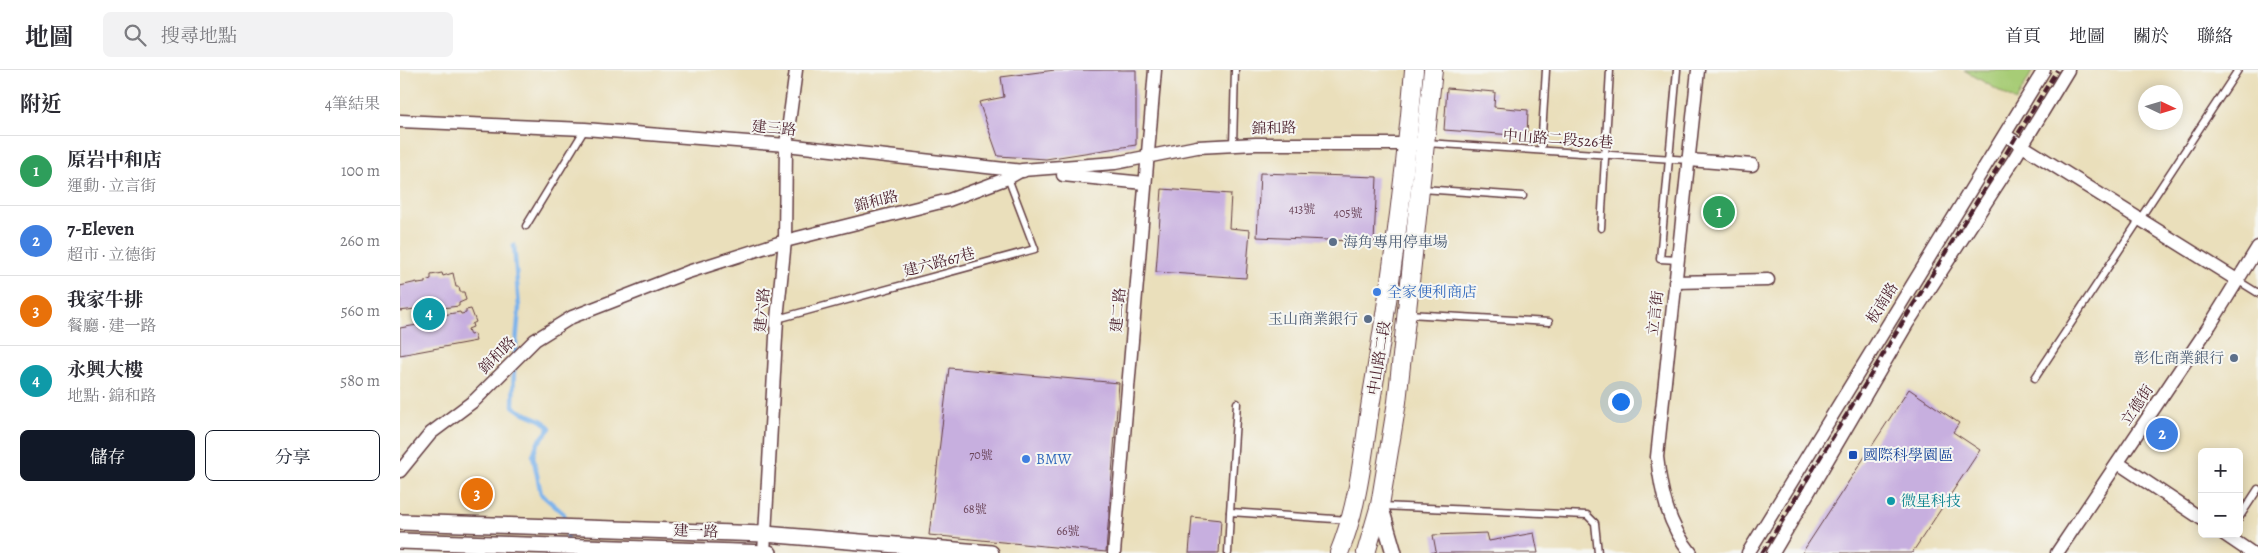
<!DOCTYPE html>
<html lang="zh-TW">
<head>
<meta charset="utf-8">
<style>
  :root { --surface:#fff; --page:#f2f2f3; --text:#2b2b33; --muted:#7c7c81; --line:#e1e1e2; --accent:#111827 }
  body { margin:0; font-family:Alegreya,"Noto Serif TC",serif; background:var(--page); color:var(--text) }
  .controls { position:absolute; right:15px; bottom:15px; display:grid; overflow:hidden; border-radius:8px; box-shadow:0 2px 12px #0003 }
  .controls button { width:45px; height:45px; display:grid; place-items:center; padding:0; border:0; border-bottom:1px solid var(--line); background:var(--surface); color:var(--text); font:25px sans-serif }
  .compass { position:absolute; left:1738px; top:15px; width:45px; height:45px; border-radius:50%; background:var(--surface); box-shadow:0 2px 12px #0003; rotate:94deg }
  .you { position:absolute; left:1220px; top:331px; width:18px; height:18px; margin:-12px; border:4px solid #fff; border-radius:50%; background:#1a73e8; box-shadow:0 0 0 8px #1a73e833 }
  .badge { display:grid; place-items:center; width:32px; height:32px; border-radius:50%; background:var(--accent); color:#fff; font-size:16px; font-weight:700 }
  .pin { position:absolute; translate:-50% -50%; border:2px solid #fff; box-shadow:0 1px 5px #0006 }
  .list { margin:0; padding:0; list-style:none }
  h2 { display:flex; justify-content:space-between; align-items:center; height:65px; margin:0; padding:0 20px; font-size:21px }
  h2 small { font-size:16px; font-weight:400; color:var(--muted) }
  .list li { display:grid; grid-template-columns:32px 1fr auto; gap:15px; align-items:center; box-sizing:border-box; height:70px; padding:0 20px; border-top:1px solid var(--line) }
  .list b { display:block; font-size:19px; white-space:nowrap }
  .list p { margin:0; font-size:16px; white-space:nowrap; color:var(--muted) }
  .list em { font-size:16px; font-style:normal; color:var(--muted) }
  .actions { display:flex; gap:10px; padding:15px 20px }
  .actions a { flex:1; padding:11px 0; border:1px solid var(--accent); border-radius:8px; text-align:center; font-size:18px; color:var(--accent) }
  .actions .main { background:var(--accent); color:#fff }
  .icon { flex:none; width:28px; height:28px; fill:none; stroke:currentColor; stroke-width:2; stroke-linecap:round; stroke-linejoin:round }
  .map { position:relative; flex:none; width:1858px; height:483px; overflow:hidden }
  header { display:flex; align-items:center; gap:30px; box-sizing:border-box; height:70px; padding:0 25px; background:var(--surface); border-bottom:1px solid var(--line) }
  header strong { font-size:24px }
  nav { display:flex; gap:28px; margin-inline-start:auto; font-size:18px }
  .search { width:350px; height:45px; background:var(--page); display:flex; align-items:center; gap:12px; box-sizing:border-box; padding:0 18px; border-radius:8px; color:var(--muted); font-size:19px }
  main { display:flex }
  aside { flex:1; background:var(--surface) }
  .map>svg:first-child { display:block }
  .green { fill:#a7cc76; stroke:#787650 }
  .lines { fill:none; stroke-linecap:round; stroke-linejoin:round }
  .stream { stroke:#7cb3eb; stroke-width:4.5 }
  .building { fill:#c7afdf }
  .service-casing { stroke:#623c41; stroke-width:9 }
  .minor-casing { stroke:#623c41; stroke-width:15 }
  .tertiary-casing { stroke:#623c41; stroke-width:18 }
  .secondary-casing { stroke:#623c41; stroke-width:20 }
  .service { stroke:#fff; stroke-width:6 }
  .minor { stroke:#fff; stroke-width:12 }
  .tertiary { stroke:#fff; stroke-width:15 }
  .secondary { stroke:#fff; stroke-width:18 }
  .rail { stroke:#4a1f2b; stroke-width:4; stroke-dasharray:8 4; stroke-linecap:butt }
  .service-dot { fill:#5c6f8a; stroke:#f6f6f2; stroke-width:2 }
  .shop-dot { fill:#3f7fe0; stroke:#f6f6f2; stroke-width:2 }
  .transit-dot { fill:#1a4fb4; stroke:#f6f6f2; stroke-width:2 }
  .culture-dot { fill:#0f9aa8; stroke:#f6f6f2; stroke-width:2 }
  .labels { text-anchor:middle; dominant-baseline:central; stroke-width:4; stroke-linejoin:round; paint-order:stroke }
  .number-label { font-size:12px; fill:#694358 }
  .street-label { font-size:15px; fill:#4a1f2b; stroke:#f6f6f2 }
  .service-label { font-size:15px; fill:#4e5e75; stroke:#f6f6f2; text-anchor:end }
  .shop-label { font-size:15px; fill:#366cbe; stroke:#f6f6f2; text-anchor:start }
  .transit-label { font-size:15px; fill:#164399; stroke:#f6f6f2; text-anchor:start }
  .culture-label { font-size:15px; fill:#0d838f; stroke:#f6f6f2; text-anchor:start }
</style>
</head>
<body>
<header>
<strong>地圖</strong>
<div class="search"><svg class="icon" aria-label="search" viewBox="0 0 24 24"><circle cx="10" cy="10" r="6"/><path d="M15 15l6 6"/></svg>搜尋地點</div>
<nav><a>首頁</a><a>地圖</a><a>關於</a><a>聯絡</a></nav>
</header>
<main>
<aside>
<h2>附近<small>4筆結果</small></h2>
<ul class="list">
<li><span class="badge" style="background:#2e9e5b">1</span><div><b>原岩中和店</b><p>運動 · 立言街</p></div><em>100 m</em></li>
<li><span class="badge" style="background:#3f7fe0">2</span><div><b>7-Eleven</b><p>超市 · 立德街</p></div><em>260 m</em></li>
<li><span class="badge" style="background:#e8710a">3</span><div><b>我家牛排</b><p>餐廳 · 建一路</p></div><em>560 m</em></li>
<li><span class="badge" style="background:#0f9aa8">4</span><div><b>永興大樓</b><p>地點 · 錦和路</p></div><em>580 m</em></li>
</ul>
<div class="actions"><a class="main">儲存</a><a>分享</a></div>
</aside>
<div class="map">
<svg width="1858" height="483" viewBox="0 0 1858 483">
  <rect width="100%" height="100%" fill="#f6f6f2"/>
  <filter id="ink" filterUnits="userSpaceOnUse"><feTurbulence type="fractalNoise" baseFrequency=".02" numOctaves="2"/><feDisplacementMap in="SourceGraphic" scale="10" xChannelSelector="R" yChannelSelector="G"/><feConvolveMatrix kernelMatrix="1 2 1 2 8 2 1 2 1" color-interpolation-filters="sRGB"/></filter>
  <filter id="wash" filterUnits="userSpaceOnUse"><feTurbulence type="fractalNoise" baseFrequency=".0096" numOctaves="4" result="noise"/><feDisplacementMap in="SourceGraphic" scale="20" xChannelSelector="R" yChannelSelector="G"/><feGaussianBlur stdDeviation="1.12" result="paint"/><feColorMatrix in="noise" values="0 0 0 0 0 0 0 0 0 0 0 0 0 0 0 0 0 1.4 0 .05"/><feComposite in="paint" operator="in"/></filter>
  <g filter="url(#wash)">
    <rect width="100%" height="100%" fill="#eadfbb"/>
    <!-- green -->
    <path class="green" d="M1564,0H1633L1616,31Z"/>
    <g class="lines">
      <!-- stream -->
      <g class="stream">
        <path d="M114,175L119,238L115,286"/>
        <path d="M114,296L113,336C123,346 142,346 150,358L137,374L133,386L141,424L164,444L168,474"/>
      </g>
    </g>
    <g id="blocks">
      <!-- building -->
      <g class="building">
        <path d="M655,0H736V75L646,89L598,86L579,32L604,27L601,7Z"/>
        <path d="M1047,18L1095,22L1094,37L1128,40L1127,66L1044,60Z"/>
        <path d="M860,103L977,107L974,172L857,167Z"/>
        <path d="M762,119L831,124L829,158L850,160L846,208L756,202Z"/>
        <path d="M42,203L43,206L53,203L56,217H59L60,222H64L66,230L59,233V236L42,238L43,245L60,242L61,244L66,243V240L71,239L76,252L72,254L73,257L68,259L70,265L74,264L76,271L0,285V258L17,255L15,239L0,241V216L17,212L18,214L25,213V211L31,209V205Z"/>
        <path d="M549,298L719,313L706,482L529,465Z"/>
        <path d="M1509,319L1559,353L1553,362L1580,380L1512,483H1402Z"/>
        <path d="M792,447L821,450L819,483H789Z"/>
        <path d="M1087,463L1089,471L1134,463L1138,483H1031L1036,481L1033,465Z"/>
      </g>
    </g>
  </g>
  <g filter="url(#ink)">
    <use href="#blocks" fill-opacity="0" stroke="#623c41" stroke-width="1"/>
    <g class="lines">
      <defs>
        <g id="service">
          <path d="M1277,0L1260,189L1278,190"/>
          <path d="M1026,73L1289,90"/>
          <path d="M833,75L835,0"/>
          <path d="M1141,80L1146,0"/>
          <path d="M1022,119L1123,126"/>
          <path d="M126,156L185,59"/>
          <path d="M1201,158L1210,0"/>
          <path d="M1837,210L1858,223"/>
          <path d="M1008,244L1149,252"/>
          <path d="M377,249L635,179L608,108"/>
          <path d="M1635,308L1838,0"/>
          <path d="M981,436L1187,445L1195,453L1198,483"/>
          <path d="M830,442L837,333"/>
          <path d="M1839,448L1858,419"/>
          <path d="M828,483L830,442L949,450"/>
        </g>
        <g id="minor">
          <path d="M0,51L185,59L386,75L623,101"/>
          <path d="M1605,65L1837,210"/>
          <path d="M1289,90L1352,95"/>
          <path d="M663,105L744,113"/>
          <path d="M1275,212L1368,210"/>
          <path d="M1718,393L1802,449"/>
          <path d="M0,401L31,363L75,330L135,270L172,247L288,202L385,171L549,130L608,108L622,100L715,93L797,77L856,74H1016"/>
          <path d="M1824,464L1852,483"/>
          <path d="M364,483L377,249L385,171L386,75L396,0"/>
          <path d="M714,483L755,0"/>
          <path d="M1291,483C1268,455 1261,422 1257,387L1298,0"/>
          <path d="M1348,483L1644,0"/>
          <path d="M1373,483L1507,254L1614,89L1668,0"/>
          <path d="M1657,483L1810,255L1858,177"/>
        </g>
        <g id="tertiary">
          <path d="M980,435L994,483"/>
          <path d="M0,452L365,464L591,483"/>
          <path d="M0,471L369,483"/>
        </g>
        <g id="secondary">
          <path d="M939,483C959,434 963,383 971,331C990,221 1005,111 1014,0"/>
          <path d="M966,483L980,435L997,332L1033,0"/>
        </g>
      </defs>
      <!-- service casing -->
      <use href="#service" class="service-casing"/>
      <!-- minor casing -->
      <use href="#minor" class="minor-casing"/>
      <!-- tertiary casing -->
      <use href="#tertiary" class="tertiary-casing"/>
      <!-- secondary casing -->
      <use href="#secondary" class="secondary-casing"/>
      <!-- service -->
      <use href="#service" class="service"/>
      <!-- minor -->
      <use href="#minor" class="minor"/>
      <!-- tertiary -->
      <use href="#tertiary" class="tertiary"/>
      <!-- secondary -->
      <use href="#secondary" class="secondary"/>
      <!-- rail -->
      <path class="rail" d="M1362,483L1657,0"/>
    </g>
  </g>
  <!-- markers -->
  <g class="service-dot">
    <circle cx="933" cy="172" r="5"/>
    <circle cx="968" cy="249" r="5"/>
    <circle cx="1834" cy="288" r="5"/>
  </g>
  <g class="shop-dot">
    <circle cx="977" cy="222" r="5"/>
    <circle cx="626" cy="389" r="5"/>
  </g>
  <rect class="transit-dot" x="1448" y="380" width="10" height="10" rx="2.5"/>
  <circle class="culture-dot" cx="1491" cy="431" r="5"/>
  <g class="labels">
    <!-- number labels -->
    <g class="number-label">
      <text x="902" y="139">413號</text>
      <text x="948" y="143">405號</text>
      <text x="581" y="385">70號</text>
      <text x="575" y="439">68號</text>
      <text x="668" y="461">66號</text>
    </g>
    <!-- street labels -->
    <g class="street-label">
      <text transform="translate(374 58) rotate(5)">建三路</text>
      <text transform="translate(874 58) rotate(-1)">錦和路</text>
      <text transform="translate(1158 69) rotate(4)">中山路二段526巷</text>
      <text transform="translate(476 131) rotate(-14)">錦和路</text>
      <text transform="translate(539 192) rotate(-15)">建六路67巷</text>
      <text transform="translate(1482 233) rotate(-58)">板南路</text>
      <text transform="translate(362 240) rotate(-85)">建六路</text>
      <text transform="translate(718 240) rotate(-85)">建二路</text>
      <text transform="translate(1255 243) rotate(-83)">立言街</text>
      <text transform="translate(97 285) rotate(-45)">錦和路</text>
      <text transform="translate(979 288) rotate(-81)">中山路二段</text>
      <text transform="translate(1737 335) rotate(-56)">立德街</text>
      <text transform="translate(296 461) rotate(2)">建一路</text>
    </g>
    <!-- service labels -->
    <g class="service-label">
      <text x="943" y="172" text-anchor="start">海角專用停車場</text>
      <text x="958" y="249">玉山商業銀行</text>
      <text x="1824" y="288">彰化商業銀行</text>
    </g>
    <!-- shop labels -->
    <g class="shop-label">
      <text x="987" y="222">全家便利商店</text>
      <text x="636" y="389">BMW</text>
    </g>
    <!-- transit labels -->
    <g class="transit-label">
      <text x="1463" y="385">國際科學園區</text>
    </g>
    <!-- culture labels -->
    <g class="culture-label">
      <text x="1501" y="431">微星科技</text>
    </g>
  </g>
</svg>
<div class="controls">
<button>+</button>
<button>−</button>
</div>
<svg class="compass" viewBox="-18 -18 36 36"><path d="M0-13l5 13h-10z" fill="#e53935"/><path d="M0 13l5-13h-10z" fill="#7c7c81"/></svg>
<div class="you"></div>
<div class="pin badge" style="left:1319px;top:142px;background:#2e9e5b">1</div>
<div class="pin badge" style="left:1762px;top:364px;background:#3f7fe0">2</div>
<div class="pin badge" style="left:77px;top:424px;background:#e8710a">3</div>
<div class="pin badge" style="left:29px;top:244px;background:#0f9aa8">4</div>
</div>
</main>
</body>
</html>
